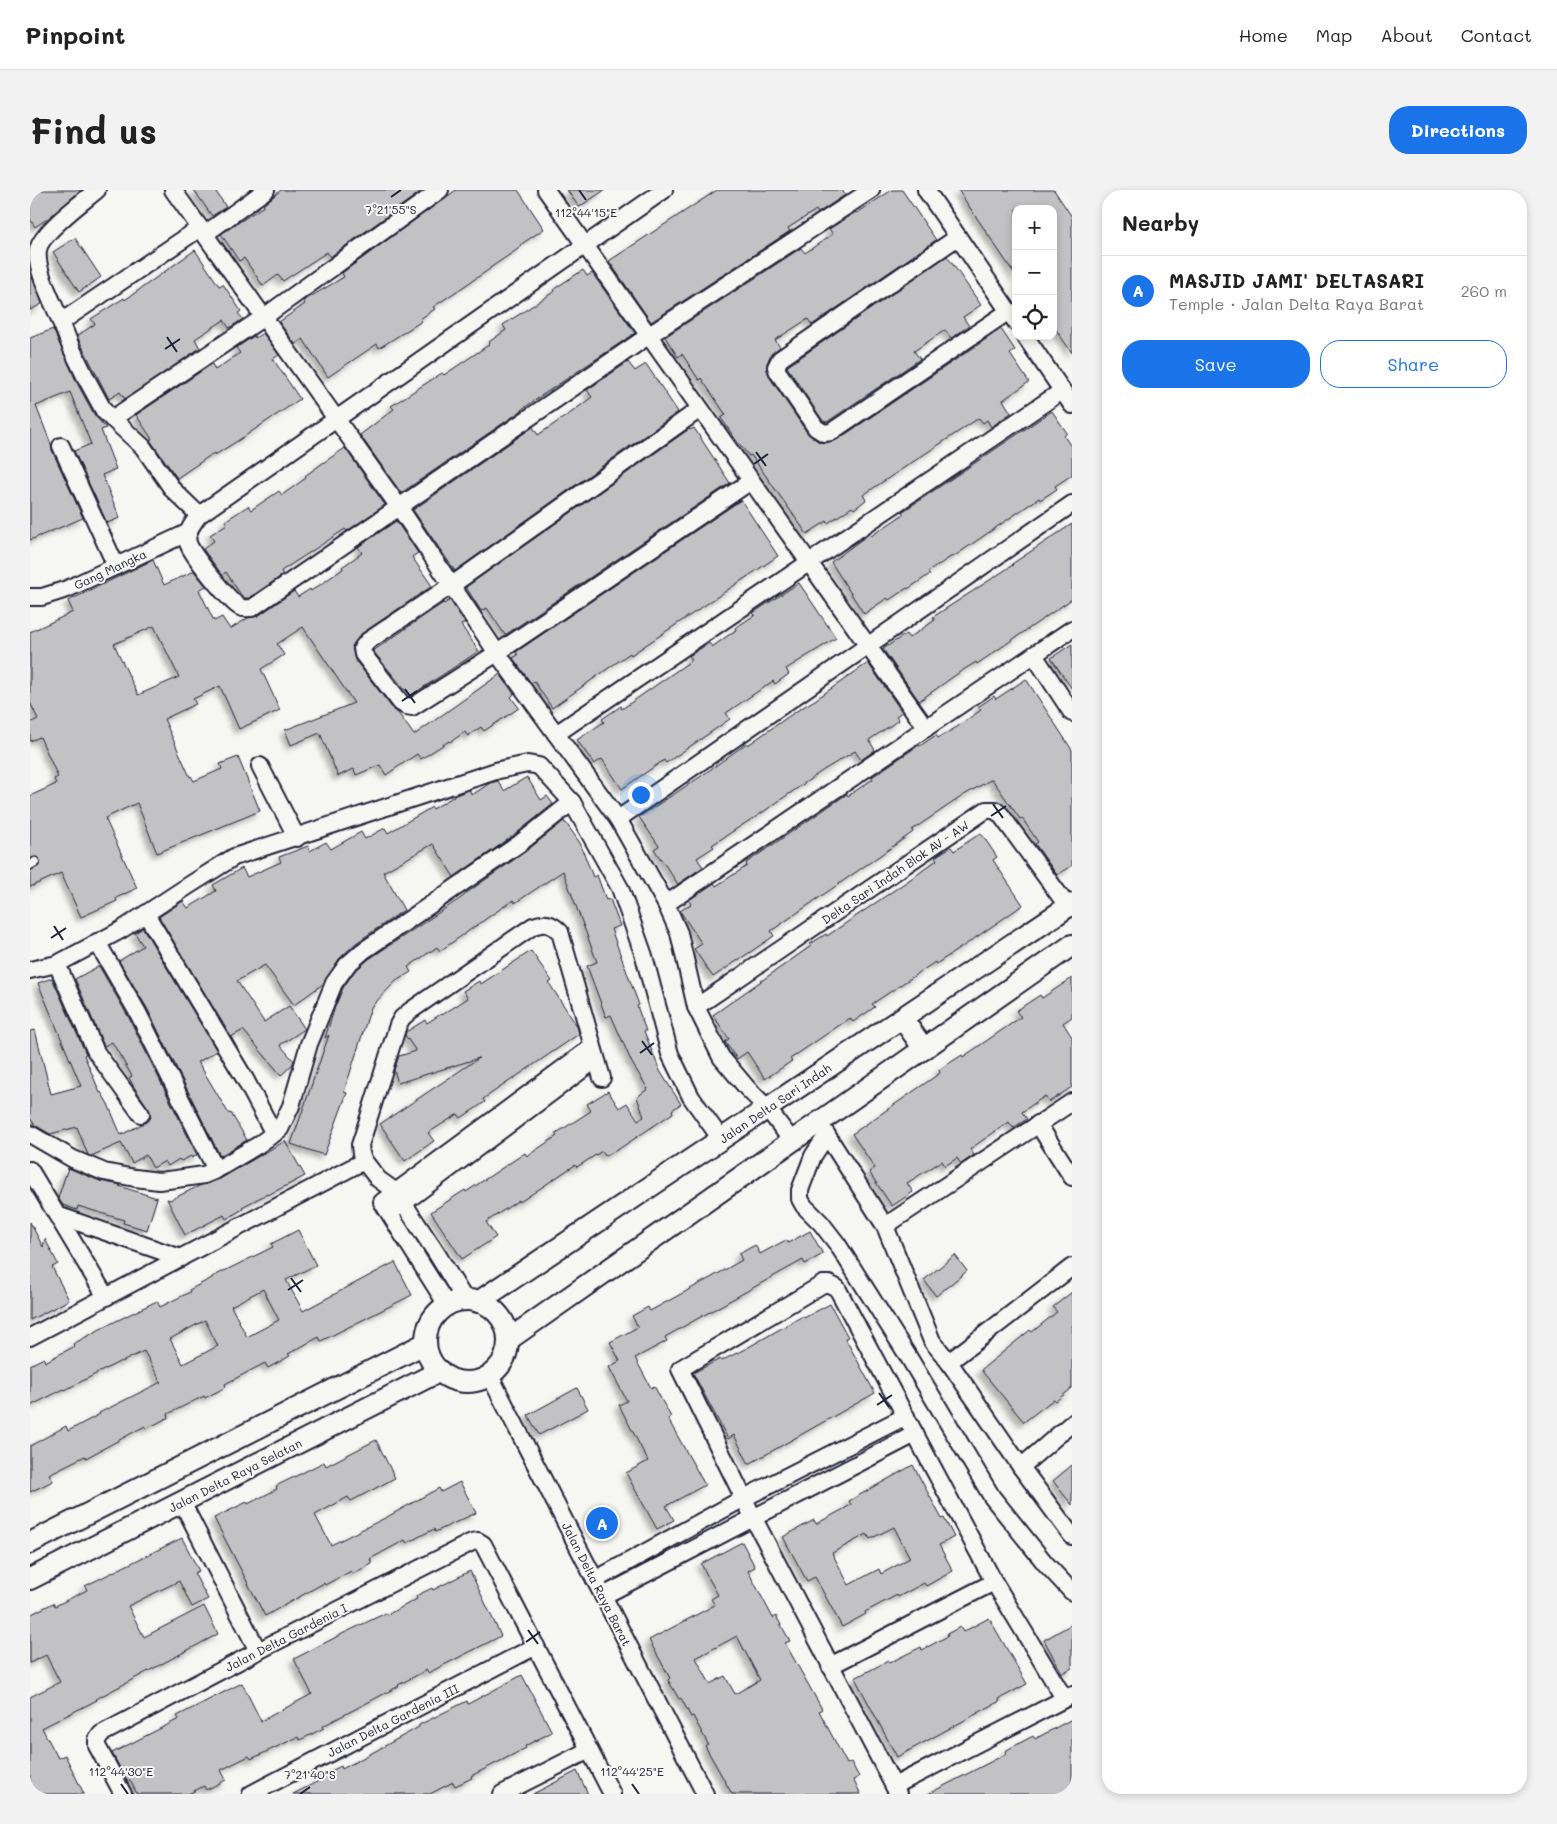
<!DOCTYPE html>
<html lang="en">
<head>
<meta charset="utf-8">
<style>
  :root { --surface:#fff; --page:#f2f2f2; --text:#222; --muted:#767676; --line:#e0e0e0; --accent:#1a73e8 }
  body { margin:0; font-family:Mali,sans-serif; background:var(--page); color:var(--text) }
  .controls { position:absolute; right:15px; top:15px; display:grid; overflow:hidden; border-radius:10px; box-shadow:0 2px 8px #0003 }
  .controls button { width:45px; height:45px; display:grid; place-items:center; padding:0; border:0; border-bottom:1px solid var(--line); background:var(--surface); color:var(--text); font:25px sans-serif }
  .you { position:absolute; left:610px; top:604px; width:18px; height:18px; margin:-12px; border:4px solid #fff; border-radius:50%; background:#1a73e8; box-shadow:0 0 0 8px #1a73e833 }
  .badge { display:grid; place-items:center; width:32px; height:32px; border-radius:50%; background:var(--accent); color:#fff; font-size:16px; font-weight:700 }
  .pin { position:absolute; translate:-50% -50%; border:2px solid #fff; box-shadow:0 1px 5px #0006 }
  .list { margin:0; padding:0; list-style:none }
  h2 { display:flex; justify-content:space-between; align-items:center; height:65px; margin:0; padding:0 20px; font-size:21px }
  h2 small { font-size:16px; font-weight:400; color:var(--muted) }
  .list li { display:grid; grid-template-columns:32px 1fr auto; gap:15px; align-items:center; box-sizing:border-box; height:70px; padding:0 20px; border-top:1px solid var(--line) }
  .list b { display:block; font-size:19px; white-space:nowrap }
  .list p { margin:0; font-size:16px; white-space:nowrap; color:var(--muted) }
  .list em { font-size:16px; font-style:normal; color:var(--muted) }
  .actions { display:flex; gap:10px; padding:15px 20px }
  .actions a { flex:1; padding:11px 0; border:1px solid var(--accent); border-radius:20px; text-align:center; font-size:18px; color:var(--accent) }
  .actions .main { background:var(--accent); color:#fff }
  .icon { flex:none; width:28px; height:28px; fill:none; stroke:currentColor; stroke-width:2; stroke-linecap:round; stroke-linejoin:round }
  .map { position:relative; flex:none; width:1042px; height:1604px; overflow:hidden; border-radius:20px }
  header { display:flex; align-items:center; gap:30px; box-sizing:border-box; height:70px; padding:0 25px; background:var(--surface); border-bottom:1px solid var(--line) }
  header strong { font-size:24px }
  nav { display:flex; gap:28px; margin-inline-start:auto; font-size:18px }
  .intro { display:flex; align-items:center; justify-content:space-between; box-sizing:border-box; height:120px; padding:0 30px }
  h1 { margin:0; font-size:35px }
  .button { padding:12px 22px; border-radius:20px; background:var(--accent); color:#fff; font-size:18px; font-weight:700 }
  main { display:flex; gap:30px; padding:0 30px }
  aside { flex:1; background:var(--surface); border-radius:20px; box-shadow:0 2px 8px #0003 }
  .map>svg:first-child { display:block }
  .building { fill:#c2c2c4; stroke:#22223b; fill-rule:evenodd; filter:url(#shadow) }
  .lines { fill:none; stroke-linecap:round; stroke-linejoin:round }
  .service-casing { stroke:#22223b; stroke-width:11 }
  .minor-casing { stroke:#22223b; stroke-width:20 }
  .tertiary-casing { stroke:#22223b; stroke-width:24 }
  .service { stroke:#f6f6f2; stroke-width:8 }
  .minor { stroke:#f6f6f2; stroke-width:16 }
  .tertiary { stroke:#f6f6f2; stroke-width:20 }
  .ticks { fill:none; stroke:#22223b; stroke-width:2 }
  .labels { text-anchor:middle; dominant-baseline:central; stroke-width:4; stroke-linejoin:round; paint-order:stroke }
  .street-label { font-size:12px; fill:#22223b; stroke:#f6f6f2 }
  .ticks-label { font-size:12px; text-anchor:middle; fill:#22223b; stroke:#f6f6f2; stroke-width:4; stroke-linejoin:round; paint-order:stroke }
</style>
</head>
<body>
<header>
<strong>Pinpoint</strong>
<nav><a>Home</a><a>Map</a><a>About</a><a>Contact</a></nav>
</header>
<div class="intro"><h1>Find us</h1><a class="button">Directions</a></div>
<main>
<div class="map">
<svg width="1042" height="1604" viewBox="0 0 1042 1604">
  <defs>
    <filter id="shadow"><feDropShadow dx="-4.5" dy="4.5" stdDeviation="2.5" flood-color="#0004"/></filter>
  </defs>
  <rect width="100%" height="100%" fill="#f6f6f2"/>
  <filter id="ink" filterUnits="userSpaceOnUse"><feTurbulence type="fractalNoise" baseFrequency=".02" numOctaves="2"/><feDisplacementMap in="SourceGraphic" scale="10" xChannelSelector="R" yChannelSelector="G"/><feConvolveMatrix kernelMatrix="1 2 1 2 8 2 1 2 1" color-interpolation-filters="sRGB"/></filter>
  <g filter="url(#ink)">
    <!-- building -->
    <g class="building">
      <path d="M0,0H51L20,27L5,37L0,29Z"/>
      <path d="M164,0H185L196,17L182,26Z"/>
      <path d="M251,0H387L389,3L300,67L297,62L253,91L248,85L233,96L214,68L209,71L191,44L234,16L233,15Z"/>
      <path d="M426,0H488L514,39L490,55L491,57L460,78V79L403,117L405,119L390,129L392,131L349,158L347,154L298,187L273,149L265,154L249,132L275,114L273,111L314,87L312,83Z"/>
      <path d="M537,0H575L549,17Z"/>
      <path d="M687,0H812L815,5L788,23L786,20L783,22L758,38L760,41L621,132L579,71Z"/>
      <path d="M862,0H872L906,50L782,135L778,129L745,150L750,157L741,164L737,173V180L740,188L778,244L789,252L795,253L807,250L971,139L985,160L980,164L999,192L973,210L981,223L961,237L957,230L953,233L949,228L833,305L836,310L824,319L822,317L798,333L797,331L777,344L721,265L719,266L706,250L691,228L696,225L671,188L669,190L652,164L648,167L635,147L771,58L775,63L803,44L799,39L826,22L827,23Z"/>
      <path d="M928,0H1024L1042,27V163L1023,135V19H986V86Z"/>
      <path d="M45,48L71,87L49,102L23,62Z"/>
      <path d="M165,60L189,96L193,94L211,121L208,123L213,129L199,138L194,130L165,149L170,158L95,209L90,202L79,209L47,146L65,134L61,129L94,108L95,110Z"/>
      <path d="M917,66L951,115L933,127L939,136L921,148L915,140L884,161L890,169L797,232L793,231L757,177L758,176Z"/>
      <path d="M553,80L557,86L562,83L605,143L508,208L491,220V221L371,303L330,245L364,219L361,216L412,183L414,185L460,154L459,152L476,140L473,135L525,101L524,99Z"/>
      <path d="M0,81L12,114L0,120Z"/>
      <path d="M23,139L47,193L65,226L76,238L71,240L86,279L72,285L90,328L77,333L44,261L61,254L40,202L6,216L21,254L22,260L53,328L0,350V148Z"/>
      <path d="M233,143L249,165L243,169L270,209L209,250L185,265L184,263L147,288L120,250L122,249L106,225L182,174L185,180L210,163L206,158L224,146L225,148Z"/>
      <path d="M598,172L605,181L616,174L648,222L425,381L383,320L503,237L508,245L542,222L562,207L557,200Z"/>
      <path d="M1022,221L1037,243L1034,246L1042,258V285L1025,296L1027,299L1010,310L1009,308L923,367L922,366L898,382L900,384L878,399L877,398L859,410L857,408L834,424L801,372L839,344L841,346L874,324L872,322Z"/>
      <path d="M664,238L700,293L475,445L457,418L451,421L436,397L659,239L660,240Z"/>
      <path d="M315,258L355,315L317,341L315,339L285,359L251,381L253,385L219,408H215L211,405L196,382L192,385L173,359L184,351L180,345L197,334L195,331L218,316L221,320L249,301L252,305L276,288L275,286L290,275Z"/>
      <path d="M711,310L748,366L601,465L600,463L522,518L504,491L501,493L483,468L488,465L486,462Z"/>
      <path d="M366,331L388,363L382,367L402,396L331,444L322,456L325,470L363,519L369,524L384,545L470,484L484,504L481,507L489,518L454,541L451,537L438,546L435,542L420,552L419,551L391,569L387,564L356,585L350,575L326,585L324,579L308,586L290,543L261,555L255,540L324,513L273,437L247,454L254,465L231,479L250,520L209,539L190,496L163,509L166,514L134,529L160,587L161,586L164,591L192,579L190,574L208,567L230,621L127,663L107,613L75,628L107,698L86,708L87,711L51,727L31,683L0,697V681L8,677L11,672L7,667L0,668V606L26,594L24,589L28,587L10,547L0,551V533L8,529L0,512V442L43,422L38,411L123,370L134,395L164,381L176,396L169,400L184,431L192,427L200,439L218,428L228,426L264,401L268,407L280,399L281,401L313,379L312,377L332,363L328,357ZM124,436L149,487L108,505L84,454Z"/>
      <path d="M1042,334V409L947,474L946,472L930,482L889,511L853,459L876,444L879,448L905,430L903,427L983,375L982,374Z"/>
      <path d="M769,393L806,448L756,479L759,484L745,494L743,491L696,523L700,529L636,573L634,570L592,599L572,569L564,574L547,550L574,532L572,529L591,516L592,519L662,470L659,466L679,453L682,457L706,440L705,438L725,425L723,423Z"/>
      <path d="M420,410L435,433L431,435L449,461L380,506L343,461L413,413L414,414Z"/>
      <path d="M1042,454V499L1021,468Z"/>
      <path d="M838,473L872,522L866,526L869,530L839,550L845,560L831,570L825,561L792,581L723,629V628L682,655L684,657L667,668L673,677L648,694L624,659L629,656L609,627L670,587L717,553L718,555L765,522L785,510Z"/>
      <path d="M996,489L1042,560V676L1027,685L1005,654L1008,652L992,628L990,629L962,589L934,605L882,640L883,642L865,655L741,741L744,746L683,787L664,759L672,754L650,721L661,714L659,710L684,693L686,696L717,676L716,673L817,604L818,606L843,589L842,587L889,555L890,556L906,545L908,548L927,537L951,520L948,517L964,506L966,509Z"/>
      <path d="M497,587L511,610L517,606L523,614L483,646L424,687L403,654L353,682L374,720L326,753L309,769L293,794L264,815L235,775L207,791L234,832L259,816L275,839L250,855L264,871L262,875L251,885L213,840L201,847L129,727L153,711L158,718L186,701L183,695L212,678L217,687L251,672L249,667L278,656L280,661L296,652L301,659L331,642L335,649L355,638L358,643L402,617L403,619L426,605L439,600L442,605L460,593L468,591L474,601Z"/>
      <path d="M534,631L535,633H536L550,653L563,687L567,685L576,710L580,709L590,736L581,739L609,815L607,816L616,841H614L630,881L651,914L642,920L643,923L589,959L575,966L572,961L547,977L545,975L490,1012L489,1010L456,1032L466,1047L432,1069L401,1022L435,1000L436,1002L495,963L497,966L527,946L525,944L561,921L557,914L578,901L589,918L597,913L608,930L614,927L607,907L618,899L602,873L581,825L576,827L557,776L567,772L533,681L485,713L483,710L410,761L407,757L378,777L381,782L366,791L341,817L314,902L317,903L294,965L261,954L299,845L295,848L305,817L313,798L324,782L339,769L434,706L435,704L495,662Z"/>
      <path d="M951,643L967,667L963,670L993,715L935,755L906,774L905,772L842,814L845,817L823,832L820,828L760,869L762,871L735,889L717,862L707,869L695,852L699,849L683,825L781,756L780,754L796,744L797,746L888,684L907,670L905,667L921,657L924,661Z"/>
      <path d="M113,738L187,861L168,872L199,924L201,923L217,950L190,966L117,818L89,771L113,756L105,743Z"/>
      <path d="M501,761L522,791L519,793L547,836L549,844L453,909L455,912L431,928L428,924L398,943L404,951L375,971L350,934L449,868L368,893L364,880L369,866L386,861L375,845L376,842L395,830L397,833L411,824L412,825L438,808L433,801L449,791L451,794Z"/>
      <path d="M69,776L99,828L167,965L162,968L161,966L151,971L149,969L138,976L135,971L123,978L116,965L102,973L91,953L61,966L58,965L47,937L20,944L5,935L0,928V841L5,840L21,904L51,896L8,793L22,788L56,864L54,865L70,903L71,902L78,914L91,945L116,932L121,928L119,919L104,897L99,888L102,886L82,852L74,856L45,789Z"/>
      <path d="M1042,788V827L1033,833L1042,847V897L1019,912L1015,906L992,922L997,929L983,938L979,932L940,959L944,965L931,974L927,968L915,976L912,971L877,993L883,1002L862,1016L839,982L845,978L822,944L910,883L909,880L932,865L933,867L991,827L986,821L1010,805L1012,808Z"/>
      <path d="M255,951L275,986L238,1005L237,1004L212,1017L213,1019L196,1029L194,1025L155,1045L137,1009L140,1010L169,996L190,989Z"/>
      <path d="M38,978L70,991L91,995L89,996L127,1008L117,1040L93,1033L94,1030L48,1016L47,1020L33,1015L28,1008Z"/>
      <path d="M0,1032L13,1057L15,1049L28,1074L22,1077L39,1110L0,1130Z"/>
      <path d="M268,1040L286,1075L256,1090L273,1121L365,1072L382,1105L291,1151L289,1147L258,1164L260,1166L238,1178L235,1173L195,1194L196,1197L175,1208L174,1206L138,1224L139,1227L116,1239L115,1236L56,1268L55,1266L19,1284L23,1291L0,1302V1256L36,1236L38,1241L70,1224L69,1223L131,1192L114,1161L92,1172L91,1171L35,1200L34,1199L0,1216V1175L14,1168L15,1172L45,1156L43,1154L74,1137L127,1111L130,1117L160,1102L159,1100L182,1088V1087L243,1057L241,1054ZM233,1099L249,1130L217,1147L201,1116ZM175,1130L188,1156L153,1174L140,1149Z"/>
      <path d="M780,1041L793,1064L775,1074L773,1070L667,1129L635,1147L637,1151L605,1168L621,1198L624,1196L641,1227L638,1229L675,1295L636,1316L644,1330L627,1339L596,1283L618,1271L589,1215L597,1211L579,1177L590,1171L580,1152L608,1137L602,1126L618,1117L620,1121L693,1081L712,1070L709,1064L725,1055L730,1064L756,1050L758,1053Z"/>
      <path d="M925,1065L937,1081L906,1106L894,1090Z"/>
      <path d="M1042,1102V1198L1026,1211L1024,1209L994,1232L951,1180L1000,1140L1002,1142L1027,1122L1023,1117Z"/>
      <path d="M800,1114L818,1147L815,1148L845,1203L719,1274L704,1245L698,1249L663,1183L690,1169L691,1171L717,1158L773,1126L774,1128Z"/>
      <path d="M547,1198L558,1219L509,1245L498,1225Z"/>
      <path d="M346,1250L365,1288L321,1311L318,1307L285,1325L301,1355L357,1327L409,1298L411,1302L430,1292L446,1323L405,1342L404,1339L377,1353L375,1350L340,1369L342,1374L322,1384L321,1381L295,1395L294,1393L235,1426L184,1328L217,1312L218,1314L247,1299L246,1296L294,1272L296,1276Z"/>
      <path d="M883,1275L912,1329L914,1328L924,1347L909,1355L923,1381L896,1396L894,1393L868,1407L867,1405L835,1422L836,1424L812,1437L785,1387L777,1391L753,1347L784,1330L786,1334L821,1315L819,1311ZM864,1337L880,1368L851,1384L849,1379L819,1395L802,1363L837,1344L840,1349Z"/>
      <path d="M1042,1275V1315L1023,1291Z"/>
      <path d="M152,1348L169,1381L164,1383L178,1409L162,1417L149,1391L98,1416L114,1447L174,1416L188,1444L66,1509L67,1510L12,1538L28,1568L35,1565L54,1604H0V1507L30,1492L16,1465L0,1473V1425L23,1413L25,1416L57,1400L55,1396Z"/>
      <path d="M712,1352L725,1377L718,1381L743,1428L746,1426L760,1451L755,1453L792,1519L789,1521L817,1574L821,1572L829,1587L823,1590L831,1604H702L675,1556L678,1554L663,1526L661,1527L651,1508L649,1509L638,1490L640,1488L619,1450L685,1415L681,1409L688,1405L671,1374ZM707,1446L730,1490L705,1504L695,1486L680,1494L666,1468Z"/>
      <path d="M440,1381L471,1446L398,1483L397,1480L368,1495L369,1496L293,1536L294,1538L270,1550L268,1547L221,1569L219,1566L191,1580L196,1590L176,1600L174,1596L158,1604H107L100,1590L97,1591L82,1563L149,1529L147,1526L212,1493L231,1531L282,1504L264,1469L312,1444L356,1423L357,1425L387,1409L386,1406L402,1398L403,1400Z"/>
      <path d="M959,1428L997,1494L969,1509L970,1511L867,1567L825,1488L858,1471L859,1473L891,1457L892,1460L918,1446L917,1444L930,1437L933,1442Z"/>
      <path d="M1042,1434V1478L1032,1483L1014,1450Z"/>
      <path d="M492,1485L522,1542L495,1556L496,1558L441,1586L442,1588L425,1596L423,1592L400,1604H263L289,1591L287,1588L311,1576L312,1579L340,1564L389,1537V1535L437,1511L438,1514Z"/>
      <path d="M1042,1529V1604H898L976,1564L975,1561L1003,1546L1005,1549Z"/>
      <path d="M547,1581L558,1604H503L528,1591Z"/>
    </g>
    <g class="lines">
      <defs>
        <path id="service" d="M0,675L5,672"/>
        <g id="minor">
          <path d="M143,0L369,317L467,463L588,629L636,714L649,743L666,817L691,867L717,898L737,918L762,951"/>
          <path d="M516,0L896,538"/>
          <path d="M634,0L169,325C163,333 155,343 158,353C162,365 200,412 210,417C213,419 218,418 222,418L618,146L841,0"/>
          <path d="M896,0L986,132"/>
          <path d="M175,44L236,0"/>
          <path d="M928,47L750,169L746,177L748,182L786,238L794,243L801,242L979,121"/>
          <path d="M31,132C24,114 5,80 8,60C11,42 53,12 67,0"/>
          <path d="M995,146L1042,215"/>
          <path d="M670,219L422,395L338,451L332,458L333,464L371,513L376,516L382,517L467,463L721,291"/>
          <path d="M82,229L234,127L410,0"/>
          <path d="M31,256L86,376"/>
          <path d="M169,325L143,300L113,257L74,221L56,188L41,157L31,132L170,38"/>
          <path d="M0,407H12L37,399L159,342"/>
          <path d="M1004,465L1042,523"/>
          <path d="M526,544L1032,201"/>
          <path d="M230,576L267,648"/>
          <path d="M588,629L1042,314"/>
          <path d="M636,714L1042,439"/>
          <path d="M116,724L215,889L244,944"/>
          <path d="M67,752L108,823L186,980"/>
          <path d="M27,774L66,862L111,924"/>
          <path d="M0,780L27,774L91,740L158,696L204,667L469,580L498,574L509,576L542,612L590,698L614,766L640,864L661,907L691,949"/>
          <path d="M666,817L956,620H965L971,625L1038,717"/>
          <path d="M1008,934L1042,987"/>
          <path d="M793,939L855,1036L902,1151L919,1172L991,1277L1042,1346"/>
          <path d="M0,944L43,969L74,982L105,988L129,991L146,989L174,985L186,980L228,955L250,939L261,916L279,854L304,793L317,775L333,761L489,654L542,612"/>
          <path d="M797,945L783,966L770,1000V1009L774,1016L791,1033L808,1055L878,1166L962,1307L1015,1373L1042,1402"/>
          <path d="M0,980L76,1107"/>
          <path d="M352,1012L562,857"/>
          <path d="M354,1015L417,1115"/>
          <path d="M360,1023L565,870"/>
          <path d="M27,1025L151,1068"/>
          <path d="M855,1036L1042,912"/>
          <path d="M435,1110L407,1064L366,1002L348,989L334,971L331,964L330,955L333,946L368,835L372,828L380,821L503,736C515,732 521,733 530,742L572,888"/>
          <path d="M0,1147L334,971"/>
          <path d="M919,1172L1042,1077"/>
          <path d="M459,1184L675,1604"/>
          <path d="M991,1277L1042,1233"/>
          <path d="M152,1312L228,1461"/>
          <path d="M565,1390L714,1308L876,1226"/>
          <path d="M573,1406L885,1244"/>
          <path d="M800,1476L964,1392"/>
          <path d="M864,1596L1042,1505"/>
          <path d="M93,1604L67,1556V1550L71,1544L228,1461L442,1352L448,1351L453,1354L582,1604"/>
          <path d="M221,1604L506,1456"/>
          <path d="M472,1604L559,1560"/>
          <path d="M868,1604L723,1327L650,1179L793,1094H799L807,1098L964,1392L1034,1508"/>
        </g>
        <g id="tertiary">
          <path d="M872,828L894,859"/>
          <circle cx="437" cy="1151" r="41"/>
          <path d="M448,1112L1042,714"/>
          <path d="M478,1150L1042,755"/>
          <path d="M0,1353L396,1153"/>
          <path d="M0,1389L410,1181"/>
        </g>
      </defs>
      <!-- service casing -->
      <use href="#service" class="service-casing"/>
      <!-- minor casing -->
      <use href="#minor" class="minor-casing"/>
      <!-- tertiary casing -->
      <use href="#tertiary" class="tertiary-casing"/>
      <!-- service -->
      <use href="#service" class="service"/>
      <!-- minor -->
      <use href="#minor" class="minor"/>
      <!-- tertiary -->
      <use href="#tertiary" class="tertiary"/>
    </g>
  </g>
  <!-- ticks -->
  <path class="ticks" d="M549,0L556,10M361,7L371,0M137,147L147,162M135,159L150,149M726,262L736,276M724,274L738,264M375,499L385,513M372,511L387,501M963,614L973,628M961,626L976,616M24,736L33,750M21,748L36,738M612,851L622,865M610,863L624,853M261,1088L271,1102M258,1100L273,1090M849,1203L859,1217M847,1215L862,1205M498,1440L508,1454M496,1452L510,1442M91,1594L98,1604M602,1594L609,1604M270,1604L280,1597"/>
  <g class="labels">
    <!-- street labels -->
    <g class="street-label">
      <text transform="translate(80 379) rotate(-25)">Gang Mangka</text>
      <text transform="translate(865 682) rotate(-34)">Delta Sari Indah Blok AV - AW</text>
      <text transform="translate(745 913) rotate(-34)">Jalan Delta Sari Indah</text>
      <text transform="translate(205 1285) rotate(-27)">Jalan Delta Raya Selatan</text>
      <text transform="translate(567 1394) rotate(63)">Jalan Delta Raya Barat</text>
      <text transform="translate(256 1447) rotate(-27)">Jalan Delta Gardenia I</text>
      <text transform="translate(363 1530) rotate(-27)">Jalan Delta Gardenia III</text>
    </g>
  </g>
  <g class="ticks-label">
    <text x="361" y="24">7°21'55"S</text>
    <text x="556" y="27">112°44'15"E</text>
    <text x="91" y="1586">112°44'30"E</text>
    <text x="602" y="1586">112°44'25"E</text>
    <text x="280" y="1589">7°21'40"S</text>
  </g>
</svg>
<div class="controls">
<button>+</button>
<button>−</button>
<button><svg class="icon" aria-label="locate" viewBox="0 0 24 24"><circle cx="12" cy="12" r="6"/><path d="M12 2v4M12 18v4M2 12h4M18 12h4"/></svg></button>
</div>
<div class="you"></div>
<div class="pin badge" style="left:572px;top:1333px">A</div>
</div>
<aside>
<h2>Nearby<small></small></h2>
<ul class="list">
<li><span class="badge">A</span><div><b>MASJID JAMI' DELTASARI</b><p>Temple · Jalan Delta Raya Barat</p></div><em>260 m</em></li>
</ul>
<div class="actions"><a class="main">Save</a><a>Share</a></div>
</aside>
</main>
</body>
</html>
